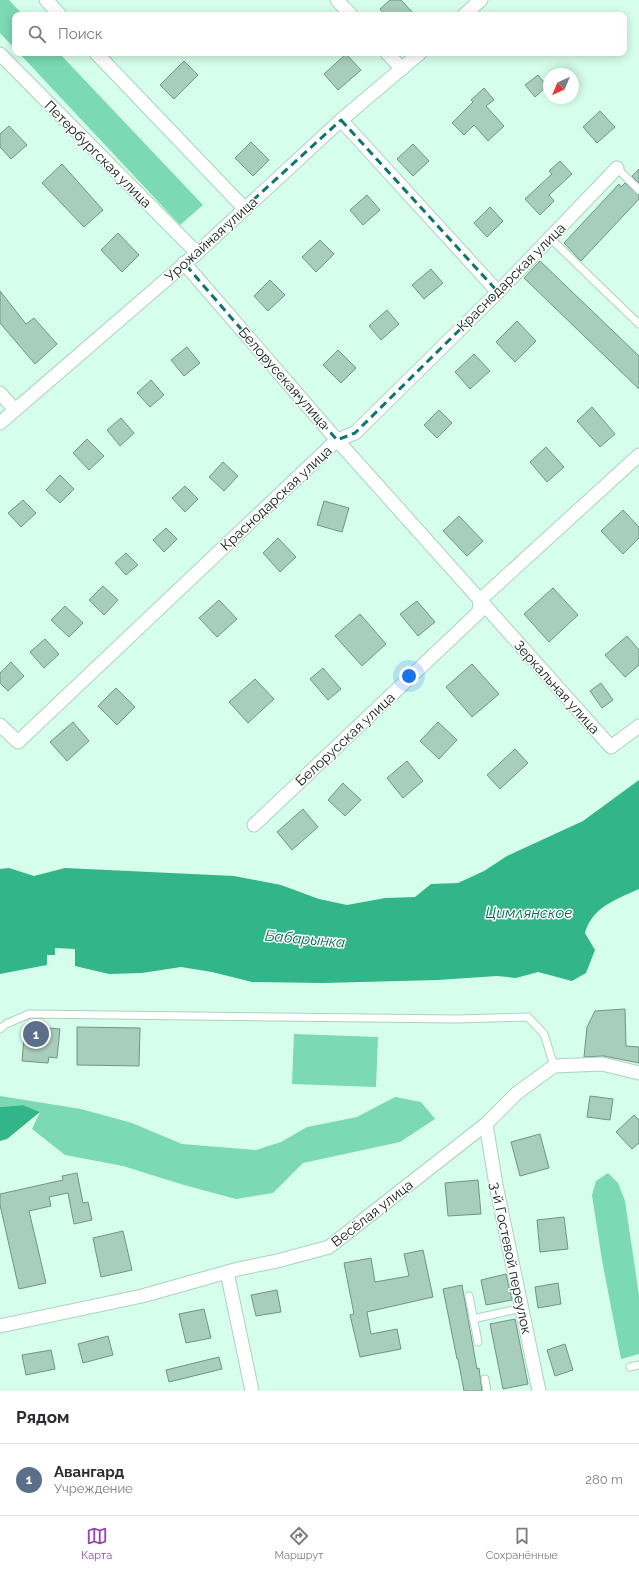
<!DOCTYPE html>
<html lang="ru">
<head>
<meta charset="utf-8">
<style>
  :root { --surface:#fff; --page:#f2f2f3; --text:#2b2b33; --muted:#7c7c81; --line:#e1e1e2; --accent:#9643b2 }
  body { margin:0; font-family:Raleway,sans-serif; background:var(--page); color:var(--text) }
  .compass { position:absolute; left:543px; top:68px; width:36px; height:36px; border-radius:50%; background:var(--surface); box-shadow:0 2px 10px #0003; rotate:224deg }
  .you { position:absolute; left:409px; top:676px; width:14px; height:14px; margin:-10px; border:3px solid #fff; border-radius:50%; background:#1a73e8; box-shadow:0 0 0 6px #1a73e833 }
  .badge { display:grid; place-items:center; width:26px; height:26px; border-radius:50%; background:var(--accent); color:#fff; font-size:13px; font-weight:700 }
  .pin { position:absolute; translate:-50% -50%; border:2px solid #fff; box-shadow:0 1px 4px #0006 }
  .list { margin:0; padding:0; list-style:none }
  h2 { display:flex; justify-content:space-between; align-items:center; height:52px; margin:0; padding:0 16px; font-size:17px }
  h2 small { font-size:13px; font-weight:400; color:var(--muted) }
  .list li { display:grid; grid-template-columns:26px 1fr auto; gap:12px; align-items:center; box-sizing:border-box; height:72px; padding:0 16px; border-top:1px solid var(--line) }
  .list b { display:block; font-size:15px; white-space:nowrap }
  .list p { margin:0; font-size:13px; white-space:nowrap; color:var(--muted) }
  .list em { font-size:13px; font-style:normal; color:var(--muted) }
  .icon { flex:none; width:22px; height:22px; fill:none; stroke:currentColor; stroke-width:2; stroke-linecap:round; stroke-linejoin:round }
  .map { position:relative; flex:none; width:639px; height:1391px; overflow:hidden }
  .search { position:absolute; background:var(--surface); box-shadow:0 2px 10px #0003; left:12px; right:12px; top:12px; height:44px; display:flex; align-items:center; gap:10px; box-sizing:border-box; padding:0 14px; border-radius:8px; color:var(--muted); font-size:15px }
  .sheet { height:124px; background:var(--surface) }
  nav { display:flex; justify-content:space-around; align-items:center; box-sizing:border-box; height:56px; border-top:1px solid var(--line); background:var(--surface); font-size:11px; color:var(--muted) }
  nav a { display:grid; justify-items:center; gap:2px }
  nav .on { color:var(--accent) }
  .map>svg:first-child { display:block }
  .green { fill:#7bd9b4 }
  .water { fill:#33b58a }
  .building { fill:#a7cdbc; stroke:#709585 }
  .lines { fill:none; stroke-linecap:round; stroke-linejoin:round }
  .lane-casing { stroke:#abd2c1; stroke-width:9 }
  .street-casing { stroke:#abd2c1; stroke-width:15 }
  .lane { stroke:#fff; stroke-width:7 }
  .street { stroke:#fff; stroke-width:13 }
  .marked { fill:none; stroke:#0f766e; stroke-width:3; stroke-dasharray:8 5; stroke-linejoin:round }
  .labels { text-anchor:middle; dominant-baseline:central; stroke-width:3; stroke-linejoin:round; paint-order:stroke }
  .street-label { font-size:14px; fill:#0b1913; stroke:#fff }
  .water-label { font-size:15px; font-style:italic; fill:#00674b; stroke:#fff }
</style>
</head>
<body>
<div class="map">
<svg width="639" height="1391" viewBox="0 0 639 1391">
  <rect width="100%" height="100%" fill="#d6feec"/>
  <!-- green -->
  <g class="green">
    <path d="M0,0H9L23,15H15V49L0,33Z"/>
    <path d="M19,53H59L203,205L180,225Z"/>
    <path d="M294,1034L378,1037L376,1087L292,1084Z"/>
    <path d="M0,1096L81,1109L132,1123L182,1144L256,1150L281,1142L307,1127L357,1117L395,1097L421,1102L435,1119L400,1142L303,1163L273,1193L236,1199L184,1185L123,1166L65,1155L32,1129L40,1112L23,1105L0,1107Z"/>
    <path d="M608,1173L618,1183L625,1201L639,1295V1354L621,1359L602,1260L592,1195L596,1181Z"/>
  </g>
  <!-- water -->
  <g class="water">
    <path d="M639,780V889C617,899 592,907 585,933L595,950L586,973L572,981L538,972L516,978L497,976L438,980L323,983L252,982L212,972L181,967L142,973L109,974L75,966V949L55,948V955H47V965L0,974V869L9,868L34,876L65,868L234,876L281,885L319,899L347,905L385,898L415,897L431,884L458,883L484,871L507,856L583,821Z"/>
    <path d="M23,1105L40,1112L7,1139L0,1141V1107Z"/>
  </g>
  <!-- building -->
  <g class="building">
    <path d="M390,0H401L415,15H385L380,9Z"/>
    <path d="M346,54L361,70L338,90L324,74Z"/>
    <path d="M184,61L198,75L174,99L160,85Z"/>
    <path d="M538,75L547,86L535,97L525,85Z"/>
    <path d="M484,88L494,100L486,106L504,126L488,141L474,125L464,135L452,123L473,102L471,100Z"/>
    <path d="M600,111L615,127L597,143L583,127Z"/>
    <path d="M9,126L27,145L11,159L0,147V134Z"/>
    <path d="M251,142L269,160L253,176L235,158Z"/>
    <path d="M413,144L429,161L413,176L397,159Z"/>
    <path d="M560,161L572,174L549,195L554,201L540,215L525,199L552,174L549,171Z"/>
    <path d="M62,164L103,210L84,227L42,183Z"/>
    <path d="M639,169V183L632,176Z"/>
    <path d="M625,183L639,195V199L581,261L564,243L619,184L621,187Z"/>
    <path d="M367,195L380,210L363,225L350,210Z"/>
    <path d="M490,207L503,221L487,237L474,223Z"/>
    <path d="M118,233L139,255L122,272L101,250Z"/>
    <path d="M320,240L334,254L316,272L302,257Z"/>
    <path d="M540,261L639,356V389L524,278Z"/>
    <path d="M431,269L443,283L424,299L412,285Z"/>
    <path d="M270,280L285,295L268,311L254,296Z"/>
    <path d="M0,291L26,324L34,318L57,344L35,364L0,323Z"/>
    <path d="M387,310L399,324L381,340L369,326Z"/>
    <path d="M517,321L536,341L515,362L496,342Z"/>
    <path d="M187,347L200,363L184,376L171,360Z"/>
    <path d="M338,350L356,368L341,383L323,365Z"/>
    <path d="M474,354L490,371L470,389L455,372Z"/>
    <path d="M151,380L164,395L150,407L137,393Z"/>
    <path d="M592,407L615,434L600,447L577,421Z"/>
    <path d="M439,410L452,423L437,438L424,425Z"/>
    <path d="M121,418L134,433L120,446L107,430Z"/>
    <path d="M87,439L104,456L89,470L73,453Z"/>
    <path d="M546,447L564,467L547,482L530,462Z"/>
    <path d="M223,462L238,476L224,491L209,477Z"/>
    <path d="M60,475L74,489L60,503L46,490Z"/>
    <path d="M185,486L198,499L185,512L172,498Z"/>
    <path d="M23,500L36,513L21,527L8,513Z"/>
    <path d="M324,501L349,508L342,532L317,525Z"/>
    <path d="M623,510L639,527V538L623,554L601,531Z"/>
    <path d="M459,516L483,541L467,556L443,531Z"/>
    <path d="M166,528L177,539L164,552L153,540Z"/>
    <path d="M278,538L296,557L280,572L263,553Z"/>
    <path d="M126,553L138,565L126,575L115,563Z"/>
    <path d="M103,586L118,600L104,615L89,600Z"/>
    <path d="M553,588L578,615L549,642L524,614Z"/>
    <path d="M219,600L237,619L217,637L199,618Z"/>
    <path d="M417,601L435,622L418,636L400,614Z"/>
    <path d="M65,606L83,623L69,637L51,620Z"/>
    <path d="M360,614L386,644L362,666L335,636Z"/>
    <path d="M627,636L639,650V665L625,677L605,655Z"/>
    <path d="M45,639L59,654L44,668L30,652Z"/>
    <path d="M11,662L24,676L8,691L0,683V673Z"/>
    <path d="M472,664L499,694L472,717L446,687Z"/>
    <path d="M323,668L341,689L328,700L310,679Z"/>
    <path d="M255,679L274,699L248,723L229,702Z"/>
    <path d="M601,683L613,700L602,708L590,691Z"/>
    <path d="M116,688L135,707L117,725L98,706Z"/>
    <path d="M73,722L89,741L67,761L50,742Z"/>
    <path d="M438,722L457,740L439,759L420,741Z"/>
    <path d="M515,749L528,763L500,789L487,775Z"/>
    <path d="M407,761L423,781L403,798L387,778Z"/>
    <path d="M343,783L361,800L345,816L328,800Z"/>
    <path d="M303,809L318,827L292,850L277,832Z"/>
    <path d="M625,1009L626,1046L639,1047V1063L604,1056L584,1057L587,1027L595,1011Z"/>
    <path d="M25,1026L60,1029L57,1058L49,1057L48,1063L22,1061Z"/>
    <path d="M77,1027L140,1028L139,1066L77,1065Z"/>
    <path d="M590,1096L613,1099L610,1120L587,1117Z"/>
    <path d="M634,1115L639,1120V1143L632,1149L616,1132Z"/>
    <path d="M540,1134L549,1168L520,1176L511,1142Z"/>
    <path d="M77,1173L83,1203L88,1202L92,1220L74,1224L68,1193L49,1197L51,1206L29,1211L46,1283L19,1289L0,1205V1194L63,1180L62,1176Z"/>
    <path d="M478,1180L481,1214L448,1216L445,1183Z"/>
    <path d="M564,1217L568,1249L540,1252L537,1220Z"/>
    <path d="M123,1231L132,1270L101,1277L93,1238Z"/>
    <path d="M423,1250L433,1297L367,1312L371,1334L397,1329L401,1349L360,1357L350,1315L354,1314L344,1263L371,1258L375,1282L409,1276L404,1254Z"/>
    <path d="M506,1274L512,1300L486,1305L481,1280Z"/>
    <path d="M558,1283L561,1304L538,1308L535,1287Z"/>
    <path d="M462,1285L477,1369L479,1368L482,1391H464L458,1359H457L443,1289Z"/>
    <path d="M277,1290L281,1312L256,1316L251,1295Z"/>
    <path d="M204,1309L211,1338L186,1343L179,1314Z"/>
    <path d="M515,1319L528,1384L503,1389L490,1324Z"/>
    <path d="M108,1336L113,1355L83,1363L78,1344Z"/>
    <path d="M565,1344L573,1370L555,1376L547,1350Z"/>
    <path d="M51,1350L55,1369L26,1375L22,1355Z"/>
    <path d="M219,1357L222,1369L169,1382L166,1370Z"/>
  </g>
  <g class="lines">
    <defs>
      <g id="lane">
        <path d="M617,168L639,190"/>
        <path d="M550,238L639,324"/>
        <path d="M0,1029L6,1024L29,1014L457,1019L528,1017L544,1034L554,1066"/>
        <path d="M469,1296L478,1342"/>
        <path d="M473,1319L522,1308"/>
        <path d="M630,1367L639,1365"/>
        <path d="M485,1379L487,1391"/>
      </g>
      <g id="street">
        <path d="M46,0L60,15"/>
        <path d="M337,0L351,15"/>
        <path d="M464,15L481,0"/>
        <path d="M96,53L245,209"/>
        <path d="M387,53L402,69"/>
        <path d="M0,54L197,253"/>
        <path d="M341,120L498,292"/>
        <path d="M184,263L337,440L480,600L639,455"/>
        <path d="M0,393L15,410"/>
        <path d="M0,423L197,253L341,120L420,53"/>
        <path d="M480,600L611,747L639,726"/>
        <path d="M0,725L18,742L337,440L355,433L498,292L617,168"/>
        <path d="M254,825L479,612L480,600"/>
        <path d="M486,1124L496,1185L539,1391"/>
        <path d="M227,1272L252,1391"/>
        <path d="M0,1326L142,1296L238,1269L277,1261L329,1247L486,1124L517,1093L554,1066L602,1064L639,1073"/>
      </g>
    </defs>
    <!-- lane casing -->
    <use href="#lane" class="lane-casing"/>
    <!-- street casing -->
    <use href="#street" class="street-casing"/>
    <!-- lane -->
    <use href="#lane" class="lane"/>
    <!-- street -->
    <use href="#street" class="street"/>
  </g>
  <!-- marked area -->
  <path class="marked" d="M341,120L498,292L355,433L337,440L184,263Z"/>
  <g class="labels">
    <!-- street labels -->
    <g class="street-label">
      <text transform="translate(98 154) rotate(45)">Петербургская улица</text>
      <text transform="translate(211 239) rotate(-42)">Урожайная улица</text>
      <text transform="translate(511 277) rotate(-45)">Краснодарская улица</text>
      <text transform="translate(284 378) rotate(49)">Белорусская улица</text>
      <text transform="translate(276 498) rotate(-43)">Краснодарская улица</text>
      <text transform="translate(557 687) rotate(48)">Зеркальная улица</text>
      <text transform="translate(345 739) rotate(-43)">Белорусская улица</text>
      <text transform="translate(372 1213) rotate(-38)">Весёлая улица</text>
      <text transform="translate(511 1258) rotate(78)">3-й Гостевой переулок</text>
    </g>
    <!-- water labels -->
    <g class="water-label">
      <text x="529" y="913">Цимлянское</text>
      <text transform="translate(305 939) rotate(5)">Бабарынка</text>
    </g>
  </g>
</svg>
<svg class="compass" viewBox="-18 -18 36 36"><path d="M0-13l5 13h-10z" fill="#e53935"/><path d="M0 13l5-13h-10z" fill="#7c7c81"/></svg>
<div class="you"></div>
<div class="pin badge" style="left:36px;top:1034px;background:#5c6f8a">1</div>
<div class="search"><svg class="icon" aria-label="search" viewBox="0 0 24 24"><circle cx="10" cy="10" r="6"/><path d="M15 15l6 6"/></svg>Поиск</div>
</div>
<section class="sheet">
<h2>Рядом<small></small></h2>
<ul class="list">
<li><span class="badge" style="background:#5c6f8a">1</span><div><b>Авангард</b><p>Учреждение</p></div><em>280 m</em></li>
</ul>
</section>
<nav>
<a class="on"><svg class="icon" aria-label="map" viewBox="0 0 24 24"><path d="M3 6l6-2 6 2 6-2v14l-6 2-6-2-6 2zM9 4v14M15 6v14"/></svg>Карта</a>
<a><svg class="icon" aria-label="directions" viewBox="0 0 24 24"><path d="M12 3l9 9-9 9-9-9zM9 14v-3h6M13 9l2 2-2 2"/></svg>Маршрут</a>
<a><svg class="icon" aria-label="saved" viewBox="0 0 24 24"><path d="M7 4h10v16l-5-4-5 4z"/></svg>Сохранённые</a>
</nav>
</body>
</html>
